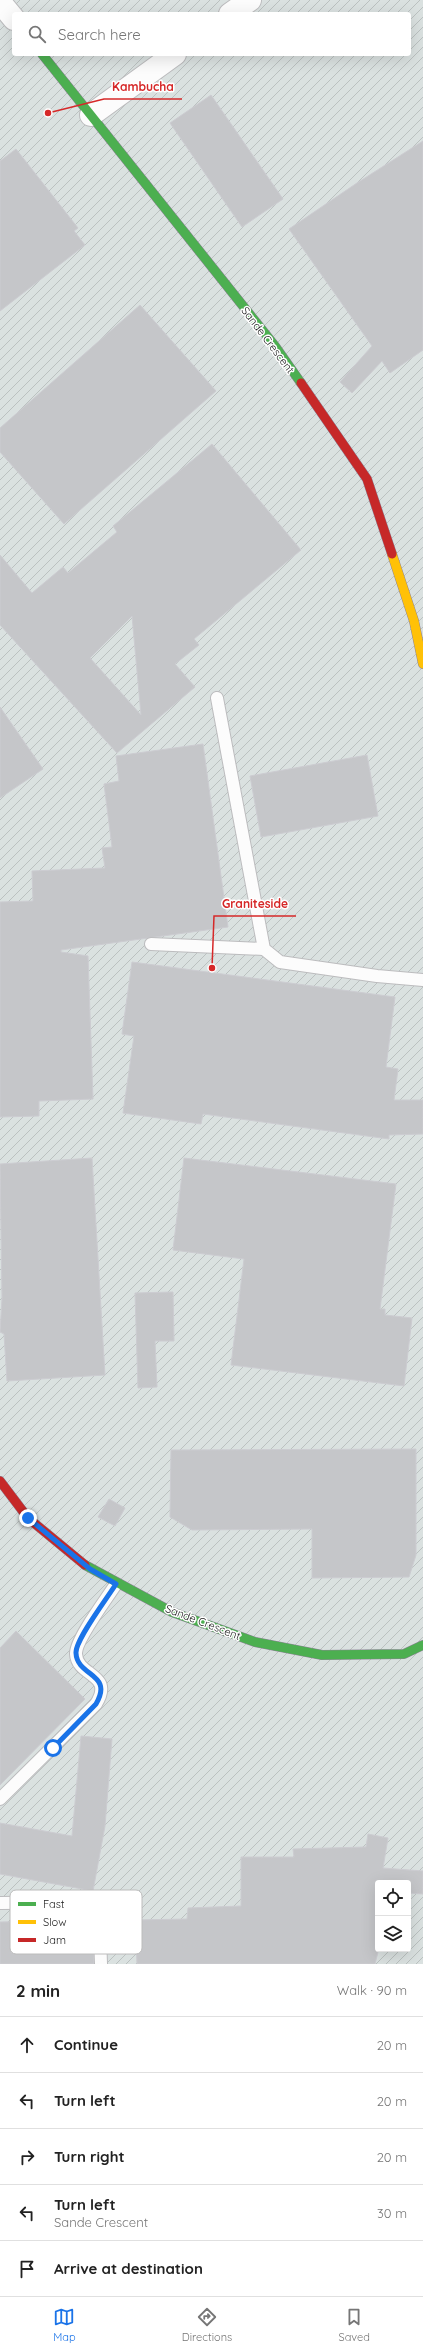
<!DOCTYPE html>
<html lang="en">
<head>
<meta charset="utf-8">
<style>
  :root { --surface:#fff; --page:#f6f6f6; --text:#222; --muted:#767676; --line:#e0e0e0; --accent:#1a73e8 }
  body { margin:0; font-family:Quicksand,sans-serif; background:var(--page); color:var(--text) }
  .controls { position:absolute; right:12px; bottom:12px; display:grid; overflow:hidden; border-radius:4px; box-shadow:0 4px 16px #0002 }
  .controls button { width:36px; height:36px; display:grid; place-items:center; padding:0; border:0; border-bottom:1px solid var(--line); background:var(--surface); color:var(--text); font:20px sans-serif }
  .stop { position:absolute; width:12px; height:12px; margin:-9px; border:3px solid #1a73e8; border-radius:50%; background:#fff }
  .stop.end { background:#1a73e8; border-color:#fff; box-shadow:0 1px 4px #0008 }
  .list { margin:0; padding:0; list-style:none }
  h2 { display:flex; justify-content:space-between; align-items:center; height:52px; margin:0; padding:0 16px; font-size:17px }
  h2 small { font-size:13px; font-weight:400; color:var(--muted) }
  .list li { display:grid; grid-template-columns:26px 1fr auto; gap:12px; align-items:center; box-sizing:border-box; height:56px; padding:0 16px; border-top:1px solid var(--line) }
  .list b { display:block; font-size:15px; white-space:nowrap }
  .list p { margin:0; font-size:13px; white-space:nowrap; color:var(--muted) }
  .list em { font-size:13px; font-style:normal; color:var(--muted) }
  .icon { flex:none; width:22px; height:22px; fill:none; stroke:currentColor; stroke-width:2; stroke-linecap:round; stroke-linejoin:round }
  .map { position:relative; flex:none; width:423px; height:1964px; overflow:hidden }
  .search { position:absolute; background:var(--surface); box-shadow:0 4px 16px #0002; left:12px; right:12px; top:12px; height:44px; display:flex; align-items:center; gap:10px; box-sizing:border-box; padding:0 14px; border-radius:4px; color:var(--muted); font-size:15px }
  .sheet { height:332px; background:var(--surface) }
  nav { display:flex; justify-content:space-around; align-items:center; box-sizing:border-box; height:56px; border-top:1px solid var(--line); background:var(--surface); font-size:11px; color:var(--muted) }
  nav a { display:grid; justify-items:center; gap:2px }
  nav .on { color:var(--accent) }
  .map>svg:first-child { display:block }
  .industrial { fill:url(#industrial-furrows); fill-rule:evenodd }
  .building { fill:#c5c6c9; stroke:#ccccd1; fill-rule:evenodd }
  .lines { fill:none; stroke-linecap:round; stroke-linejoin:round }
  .lane-casing { stroke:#bcbcbe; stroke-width:14 }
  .street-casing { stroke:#bcbcbe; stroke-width:24 }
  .fast-casing { stroke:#8e8497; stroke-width:10 }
  .slow-casing { stroke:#8e8497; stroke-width:10 }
  .jam-casing { stroke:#8e8497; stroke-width:10 }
  .lane { stroke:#fcfcfc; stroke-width:12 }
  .street { stroke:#fcfcfc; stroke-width:22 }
  .fast { stroke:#4caf50; stroke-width:9 }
  .slow { stroke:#ffc107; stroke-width:9 }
  .jam { stroke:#c62828; stroke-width:9 }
  .route { stroke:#1a73e8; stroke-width:5 }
  .labels { text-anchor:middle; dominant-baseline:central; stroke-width:3; stroke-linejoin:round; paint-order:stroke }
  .street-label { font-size:11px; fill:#202020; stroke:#fff }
  .key { fill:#fff; stroke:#bcbcbc; stroke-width:1 }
  .key-label { font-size:11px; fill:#202020 }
  .leader { fill:none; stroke:#d62828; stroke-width:1.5 }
  .callout-dot { fill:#d62828; stroke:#fff; stroke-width:1.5 }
  .callout-label { font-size:12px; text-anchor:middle; font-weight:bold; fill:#d62828; stroke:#fff; stroke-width:3; stroke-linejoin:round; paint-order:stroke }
</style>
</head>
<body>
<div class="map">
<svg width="423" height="1964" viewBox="0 0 423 1964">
  <defs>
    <pattern id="industrial-furrows" width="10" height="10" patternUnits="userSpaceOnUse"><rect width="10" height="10" fill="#dae1e0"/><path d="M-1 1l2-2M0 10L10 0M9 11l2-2" fill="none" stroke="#bbc1c0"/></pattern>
  </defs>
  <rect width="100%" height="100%" fill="#eaeaee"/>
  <!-- industrial -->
  <path class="industrial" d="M0,0H423V1964H0ZM14,14H409V54H14ZM378,1883H408V1949H378Z"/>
  <!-- building -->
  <g class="building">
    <path d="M211,95L283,199L242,227L170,123Z"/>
    <path d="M423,141V350L390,373L382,361L352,393L340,382L372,346L289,229L357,183Z"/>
    <path d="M16,149L78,228L74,231L85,245L0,311V161Z"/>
    <path d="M140,305L216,391L64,524L0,452V428Z"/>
    <path d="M212,444L301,550L194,639L199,645L175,664L195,687L117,753L0,625V555L32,593L63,567L68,573L117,532L113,526ZM132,616L141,715L90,658Z"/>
    <path d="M0,707L43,769L0,798Z"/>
    <path d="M203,744L228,927L61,950V952L88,956L93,1099L39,1101V1116L0,1117V902L33,901L32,871L105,868L102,848L112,847L104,784L119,781L116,756Z"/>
    <path d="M367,755L378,816L261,837L250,776Z"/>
    <path d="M132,962L395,997L386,1067L398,1069L394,1100H423V1134L389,1135V1139L203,1114L201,1124L123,1113L134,1036L122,1034Z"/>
    <path d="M92,1158L105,1375L7,1381L4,1334L0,1332L2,1298L0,1164Z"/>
    <path d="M184,1158L396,1184L380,1309H385V1315L412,1318L404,1386L231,1365L244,1259L173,1250Z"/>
    <path d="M173,1292L174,1341H155L157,1387L138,1388L135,1293Z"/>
    <path d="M416,1449V1555L409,1577L312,1578V1529L192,1530L170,1517L171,1450Z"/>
    <path d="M109,1499L125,1508L115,1526L98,1517Z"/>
    <path d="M16,1631L85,1699L0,1785V1648Z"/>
    <path d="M81,1736L112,1739L105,1826L93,1891L0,1874V1823L72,1836Z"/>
    <path d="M368,1834L388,1838L383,1868L423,1871V1894L408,1893V1883H378V1952L375,1964H137L135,1920L187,1919L188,1908L241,1906V1857H294L293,1849L366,1847Z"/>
    <path d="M92,1920L94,1964H0V1922Z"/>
  </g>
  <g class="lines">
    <defs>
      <g id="lane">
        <path d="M217,698L264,949L280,962L377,976L423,980"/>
        <path d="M151,944L264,949"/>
        <path d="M0,1799L96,1704C115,1673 77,1677 76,1654C75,1640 108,1597 116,1584"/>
        <path d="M0,1903L97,1902L99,1906L101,1964"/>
      </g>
      <g id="street">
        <path d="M0,2L14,19"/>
        <path d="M230,14L250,0"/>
        <path d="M91,115L175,54"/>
      </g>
      <g id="fast">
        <path d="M42,54L275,346L301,383"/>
        <path d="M85,1565L172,1612L255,1642L322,1655L404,1654L423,1645"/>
      </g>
      <path id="slow" d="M392,554L414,621L423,664"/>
      <g id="jam">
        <path d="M301,383L367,479L392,554"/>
        <path d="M0,1481L28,1518L85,1565"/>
      </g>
    </defs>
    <!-- lane casing -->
    <use href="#lane" class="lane-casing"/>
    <!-- street casing -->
    <use href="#street" class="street-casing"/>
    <!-- fast casing -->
    <use href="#fast" class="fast-casing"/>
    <!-- slow casing -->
    <use href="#slow" class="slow-casing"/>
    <!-- jam casing -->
    <use href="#jam" class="jam-casing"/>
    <!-- lane -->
    <use href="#lane" class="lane"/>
    <!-- street -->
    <use href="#street" class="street"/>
    <!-- fast -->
    <use href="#fast" class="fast"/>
    <!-- slow -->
    <use href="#slow" class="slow"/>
    <!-- jam -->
    <use href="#jam" class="jam"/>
  </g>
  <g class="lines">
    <!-- route -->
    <path class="route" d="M28,1518L90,1569L116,1584C108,1597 75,1640 76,1653C77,1677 114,1673 96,1704L53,1748"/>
  </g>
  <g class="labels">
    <!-- street labels -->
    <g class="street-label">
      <text transform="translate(268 340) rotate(53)">Sande Crescent</text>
      <text transform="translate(203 1622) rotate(21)">Sande Crescent</text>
    </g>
  </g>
  <!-- legend -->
  <rect x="10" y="1890" width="132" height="64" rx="6" class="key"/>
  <rect x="18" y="1902" width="18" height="4" fill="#4caf50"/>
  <rect x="18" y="1920" width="18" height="4" fill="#ffc107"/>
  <rect x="18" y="1938" width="18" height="4" fill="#c62828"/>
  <g class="key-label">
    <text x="43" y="1908">Fast</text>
    <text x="43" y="1926">Slow</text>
    <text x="43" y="1944">Jam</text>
  </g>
  <!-- callouts -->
  <path class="leader" d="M48 113L104 99H182M212 968L214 916H296"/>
  <g class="callout-dot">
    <circle cx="48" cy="113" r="4"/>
    <circle cx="212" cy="968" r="4"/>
  </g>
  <g class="callout-label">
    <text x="143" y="91">Kambucha</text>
    <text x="255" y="908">Graniteside</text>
  </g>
</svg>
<div class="controls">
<button><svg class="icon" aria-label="locate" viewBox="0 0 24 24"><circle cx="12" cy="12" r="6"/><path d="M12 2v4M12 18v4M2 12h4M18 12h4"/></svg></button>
<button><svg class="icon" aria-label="layers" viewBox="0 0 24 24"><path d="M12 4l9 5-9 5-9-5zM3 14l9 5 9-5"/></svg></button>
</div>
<div class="stop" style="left:53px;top:1748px"></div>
<div class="stop end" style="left:28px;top:1518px"></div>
<div class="search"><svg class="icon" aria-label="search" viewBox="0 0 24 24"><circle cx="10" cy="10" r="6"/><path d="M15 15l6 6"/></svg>Search here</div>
</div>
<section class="sheet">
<h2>2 min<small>Walk · 90 m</small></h2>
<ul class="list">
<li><svg class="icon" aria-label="ahead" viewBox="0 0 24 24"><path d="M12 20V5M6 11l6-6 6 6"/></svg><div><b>Continue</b></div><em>20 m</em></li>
<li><svg class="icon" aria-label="left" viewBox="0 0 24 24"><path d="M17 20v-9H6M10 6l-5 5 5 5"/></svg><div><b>Turn left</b></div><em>20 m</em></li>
<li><svg class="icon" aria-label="right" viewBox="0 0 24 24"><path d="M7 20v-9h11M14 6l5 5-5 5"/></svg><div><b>Turn right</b></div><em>20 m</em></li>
<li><svg class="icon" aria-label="left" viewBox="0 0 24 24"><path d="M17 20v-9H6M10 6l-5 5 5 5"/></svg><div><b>Turn left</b><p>Sande Crescent</p></div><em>30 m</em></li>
<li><svg class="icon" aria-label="arrive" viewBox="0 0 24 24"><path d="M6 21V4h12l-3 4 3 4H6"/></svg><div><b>Arrive at destination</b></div></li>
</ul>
</section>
<nav>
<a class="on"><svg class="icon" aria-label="map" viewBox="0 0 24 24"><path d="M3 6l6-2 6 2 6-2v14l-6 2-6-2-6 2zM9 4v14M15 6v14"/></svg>Map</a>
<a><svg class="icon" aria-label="directions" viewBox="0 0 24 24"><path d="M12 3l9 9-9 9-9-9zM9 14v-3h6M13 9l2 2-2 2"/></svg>Directions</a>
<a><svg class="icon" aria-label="saved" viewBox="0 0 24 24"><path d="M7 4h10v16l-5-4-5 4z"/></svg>Saved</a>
</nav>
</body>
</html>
